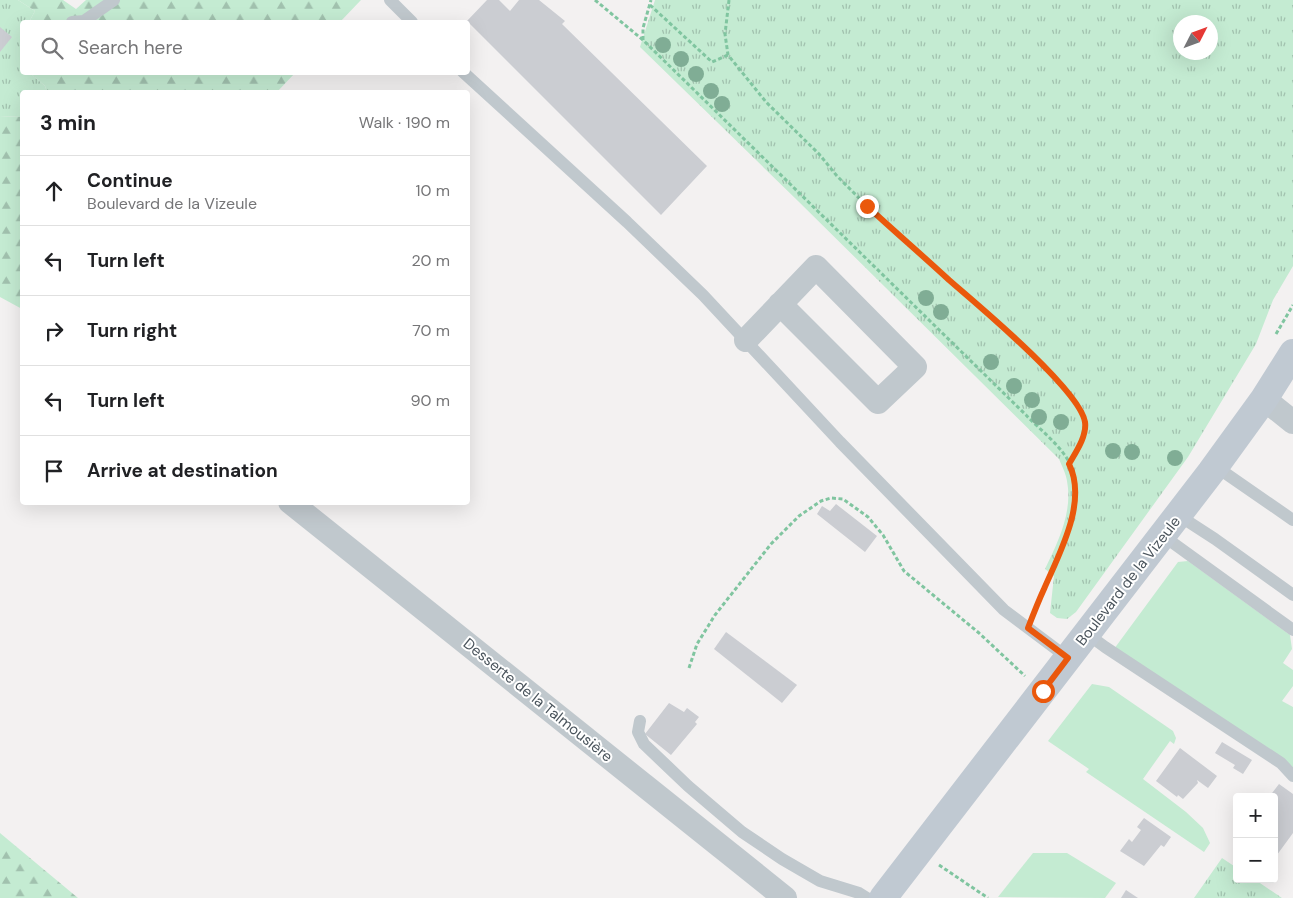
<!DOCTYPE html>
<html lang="en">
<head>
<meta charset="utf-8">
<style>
  :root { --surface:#fff; --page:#f2f2f2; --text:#202124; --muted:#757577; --line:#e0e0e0 }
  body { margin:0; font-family:"DM Sans",sans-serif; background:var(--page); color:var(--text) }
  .controls { position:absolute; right:15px; bottom:15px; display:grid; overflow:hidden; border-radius:5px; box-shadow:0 5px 20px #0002 }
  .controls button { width:45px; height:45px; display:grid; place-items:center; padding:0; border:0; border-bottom:1px solid var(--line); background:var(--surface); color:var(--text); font:25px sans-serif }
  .compass { position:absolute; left:1173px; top:15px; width:45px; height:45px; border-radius:50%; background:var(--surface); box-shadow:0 5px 20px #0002; rotate:48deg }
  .stop { position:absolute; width:15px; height:15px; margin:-11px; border:4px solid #ea580c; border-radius:50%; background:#fff }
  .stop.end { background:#ea580c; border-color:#fff; box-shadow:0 1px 5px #0008 }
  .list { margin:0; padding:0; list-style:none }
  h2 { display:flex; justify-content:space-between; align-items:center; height:65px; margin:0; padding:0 20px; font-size:21px }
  h2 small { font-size:16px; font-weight:400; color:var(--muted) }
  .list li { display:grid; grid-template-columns:32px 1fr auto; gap:15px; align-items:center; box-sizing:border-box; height:70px; padding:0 20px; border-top:1px solid var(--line) }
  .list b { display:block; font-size:19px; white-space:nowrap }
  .list p { margin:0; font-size:16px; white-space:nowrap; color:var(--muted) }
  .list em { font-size:16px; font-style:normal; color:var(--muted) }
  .icon { flex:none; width:28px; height:28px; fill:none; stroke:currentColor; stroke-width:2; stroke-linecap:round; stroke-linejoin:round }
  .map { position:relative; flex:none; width:1293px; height:898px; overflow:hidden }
  .search { position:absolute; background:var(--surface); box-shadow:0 5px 20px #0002; left:20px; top:20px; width:450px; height:55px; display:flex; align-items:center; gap:12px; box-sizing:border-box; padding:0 18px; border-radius:5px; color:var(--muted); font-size:19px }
  .panel { position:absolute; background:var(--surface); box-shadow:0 5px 20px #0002; left:20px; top:90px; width:450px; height:415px; border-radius:5px }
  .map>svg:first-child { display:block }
  .grass { fill:url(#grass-tufts); fill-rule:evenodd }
  .forest { fill:url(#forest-firs) }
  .green { fill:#c4ebd2 }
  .building { fill:#cbcdd2 }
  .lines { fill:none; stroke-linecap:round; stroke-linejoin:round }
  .path { stroke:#80c5a0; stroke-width:3; stroke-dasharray:4 2.5; stroke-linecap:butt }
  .service { stroke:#c0c8cd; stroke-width:12 }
  .minor { stroke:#c0c8cd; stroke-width:24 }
  .secondary { stroke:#c0c9d2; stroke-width:28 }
  .tree { fill:#80ad95 }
  .route { stroke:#ea580c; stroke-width:6 }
  .labels { text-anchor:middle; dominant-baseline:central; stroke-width:4; stroke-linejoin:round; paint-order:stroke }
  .street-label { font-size:15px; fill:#4a545c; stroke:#fff }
</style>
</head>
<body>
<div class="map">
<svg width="1293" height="898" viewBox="0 0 1293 898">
  <defs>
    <pattern id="grass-tufts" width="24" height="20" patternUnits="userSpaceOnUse" patternTransform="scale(1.25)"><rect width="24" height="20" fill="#c4ebd2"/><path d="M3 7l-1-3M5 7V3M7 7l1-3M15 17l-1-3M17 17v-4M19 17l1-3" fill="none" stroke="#a1c1ae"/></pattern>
    <pattern id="forest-firs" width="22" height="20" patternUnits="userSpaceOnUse" patternTransform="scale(1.25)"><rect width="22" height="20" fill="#c4ebd2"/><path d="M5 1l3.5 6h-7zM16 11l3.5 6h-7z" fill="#a1c1ae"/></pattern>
  </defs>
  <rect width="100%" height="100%" fill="#f3f1f1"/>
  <!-- grass -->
  <g class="grass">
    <path d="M0,0H18L35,11L29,22H22V72L30,73L45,86L47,92H22V117L0,116Z"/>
    <path d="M655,0H1293V266L1273,300L1256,344L1188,457L1076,612L1067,619L1057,618L1050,613L1054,576L1045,569C1058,542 1073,512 1067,481C1066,474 1062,466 1059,459L798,201L640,47ZM1210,22V52H1180V22Z"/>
    <path d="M1222,858L1237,868V879H1254L1282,898H1194Z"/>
  </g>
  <!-- forest -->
  <g class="forest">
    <path d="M18,0H63L76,9L86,0H361L340,22H29L35,11Z"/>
    <path d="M30,73H295L277,92H47L45,86Z"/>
    <path d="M0,116L22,117V309L0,297Z"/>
    <path d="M0,833L78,898H0Z"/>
  </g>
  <!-- green -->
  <g class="green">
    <path d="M1188,561L1290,635L1292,649L1283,663L1293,670V686L1282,701L1293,707V768L1114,649L1178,562Z"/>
    <path d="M1092,684L1109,687L1173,731L1176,738L1174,744L1170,741L1143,779L1186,812L1203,828L1210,843L1204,852L1086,772L1089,769L1048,741Z"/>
    <path d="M1033,853H1067L1116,883L1105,898L998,897Z"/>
  </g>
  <!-- building -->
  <g class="building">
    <path d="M487,0H499L510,11L519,0H539L565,21L562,24L707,166L661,215L468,22H466Z"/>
    <path d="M0,27L12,37L0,52Z"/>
    <path d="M836,504L877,536L865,552L817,514L822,506L830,511Z"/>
    <path d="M726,632L797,685L782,703L714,649Z"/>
    <path d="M669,703L684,712L687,708L699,717L695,722L697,724L671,755L645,734Z"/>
    <path d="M1222,742L1252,760L1243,774L1233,768L1235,765L1215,753Z"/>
    <path d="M1180,748L1217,776L1208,788L1197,780L1198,783L1183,799L1178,795L1177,797L1156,781Z"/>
    <path d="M1279,784L1293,794V833L1274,859V797H1269Z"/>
    <path d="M1144,818L1171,837L1164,847L1161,845L1144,866L1120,851L1129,839L1132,842L1141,830L1137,827Z"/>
    <path d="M1126,890L1138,898H1121Z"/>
  </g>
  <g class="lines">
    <!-- path -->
    <g class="path">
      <path d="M595,0L643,40L1026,415C1041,431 1066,449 1073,471C1086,511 1049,575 1034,613"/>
      <path d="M729,0L725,34L728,55L766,102L819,154L837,176L867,206L1018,340L1070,395L1081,410L1085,423L1080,447L1070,463"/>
      <path d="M650,5L712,62L728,55"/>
      <path d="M643,40V28L651,0"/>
      <path d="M1276,334L1293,305"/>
      <path d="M689,668L697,644L715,615L771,544L799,516L821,501L831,498L843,499L868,517L883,535L904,571L979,633L1025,676"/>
      <path d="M939,865L988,898"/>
    </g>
    <!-- service -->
    <g class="service">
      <path d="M390,0L412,22"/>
      <path d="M72,22L84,21L114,0"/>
      <path d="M463,72L627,222L703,295L840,442L1004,610L1068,658"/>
      <path d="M1215,466L1293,520"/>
      <path d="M1178,515L1215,539L1293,595"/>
      <path d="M1162,535L1293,630"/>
      <path d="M1086,633L1105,647L1281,763L1293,776"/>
      <path d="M640,721L638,732L644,744L688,786L742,832L782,859L820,881L859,893L867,898"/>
    </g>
    <!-- minor -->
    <g class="minor">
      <path d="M746,340L816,267L915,367L878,402L780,304"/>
      <path d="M1264,399L1293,422"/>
      <path d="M290,502L785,898"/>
    </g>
    <!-- secondary -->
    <path class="secondary" d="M883,898L1211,472L1264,399L1293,353"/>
  </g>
  <!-- trees -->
  <g class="tree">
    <circle cx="663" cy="45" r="8"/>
    <circle cx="681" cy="59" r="8"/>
    <circle cx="696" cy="74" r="8"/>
    <circle cx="711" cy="91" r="8"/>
    <circle cx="722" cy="104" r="8"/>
    <circle cx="926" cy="298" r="8"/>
    <circle cx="941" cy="312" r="8"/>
    <circle cx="991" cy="362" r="8"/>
    <circle cx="1014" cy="386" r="8"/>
    <circle cx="1032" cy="400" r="8"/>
    <circle cx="1039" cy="417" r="8"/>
    <circle cx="1061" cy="422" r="8"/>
    <circle cx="1113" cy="451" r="8"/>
    <circle cx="1132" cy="452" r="8"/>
    <circle cx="1175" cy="458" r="8"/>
  </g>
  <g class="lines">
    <!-- route -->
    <path class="route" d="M867,206C894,231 922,255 949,280C977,304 1080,390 1085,422C1087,436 1076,452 1069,464C1088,502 1059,554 1044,589C1038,602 1033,615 1028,628L1068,658L1043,691"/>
  </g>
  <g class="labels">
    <!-- street labels -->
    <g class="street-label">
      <text transform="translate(1128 581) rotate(-52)">Boulevard de la Vizeule</text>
      <text transform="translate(538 700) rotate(39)">Desserte de la Talmousière</text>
    </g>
  </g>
</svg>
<div class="controls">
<button>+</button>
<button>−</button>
</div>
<svg class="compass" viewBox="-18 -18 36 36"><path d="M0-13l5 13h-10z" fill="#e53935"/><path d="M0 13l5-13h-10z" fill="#757577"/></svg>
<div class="stop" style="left:1043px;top:691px"></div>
<div class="stop end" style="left:867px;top:206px"></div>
<div class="search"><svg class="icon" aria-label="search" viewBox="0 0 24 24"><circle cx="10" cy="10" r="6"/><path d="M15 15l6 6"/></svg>Search here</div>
<section class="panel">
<h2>3 min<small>Walk · 190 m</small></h2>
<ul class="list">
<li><svg class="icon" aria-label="ahead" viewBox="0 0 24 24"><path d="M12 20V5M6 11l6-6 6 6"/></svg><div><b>Continue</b><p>Boulevard de la Vizeule</p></div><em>10 m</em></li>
<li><svg class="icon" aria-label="left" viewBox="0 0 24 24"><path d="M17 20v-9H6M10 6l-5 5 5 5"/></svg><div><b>Turn left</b></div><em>20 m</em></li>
<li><svg class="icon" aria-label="right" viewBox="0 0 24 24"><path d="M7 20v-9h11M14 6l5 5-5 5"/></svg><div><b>Turn right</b></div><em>70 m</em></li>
<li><svg class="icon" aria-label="left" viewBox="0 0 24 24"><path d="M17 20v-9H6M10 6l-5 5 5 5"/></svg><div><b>Turn left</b></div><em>90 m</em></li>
<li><svg class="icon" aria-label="arrive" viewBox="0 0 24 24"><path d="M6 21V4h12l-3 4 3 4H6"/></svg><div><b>Arrive at destination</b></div></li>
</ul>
</section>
</div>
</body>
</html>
